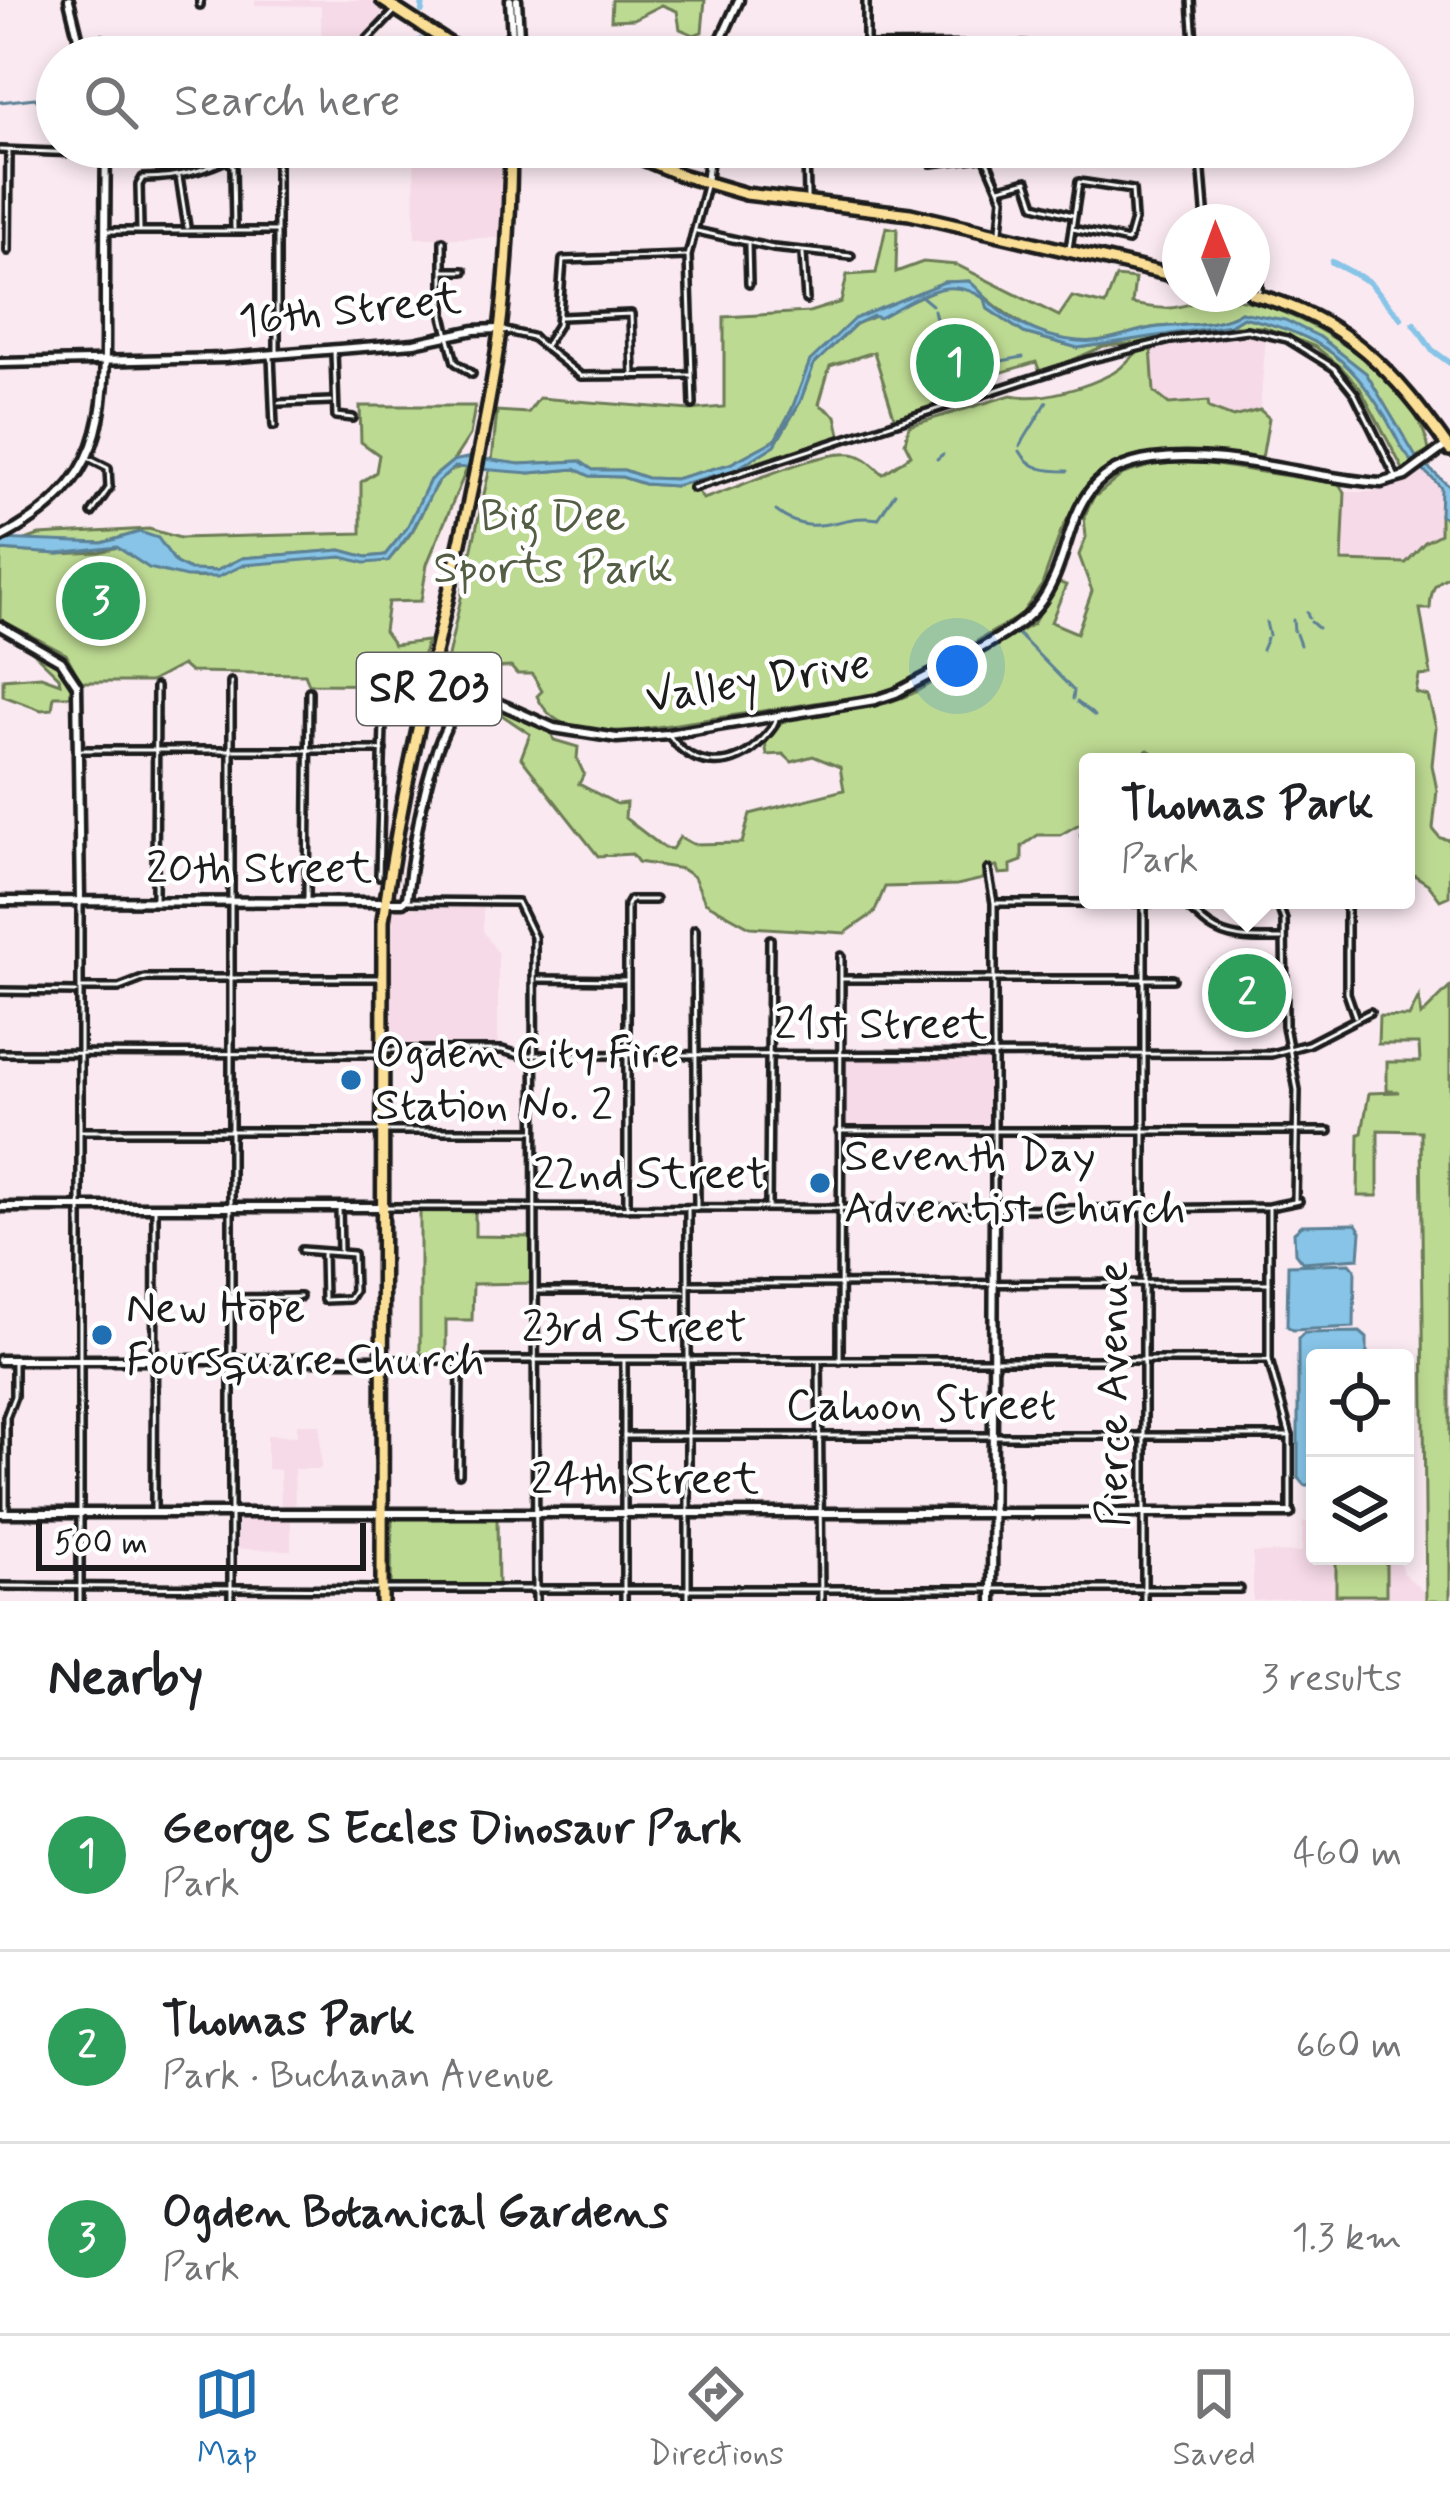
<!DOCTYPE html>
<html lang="en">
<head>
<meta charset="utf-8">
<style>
  :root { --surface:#fff; --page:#f6f6f6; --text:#202124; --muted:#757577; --line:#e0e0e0; --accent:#1f6fb2 }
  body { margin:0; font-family:Mynerve,sans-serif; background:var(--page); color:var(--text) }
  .controls { position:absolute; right:36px; bottom:36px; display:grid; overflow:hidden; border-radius:12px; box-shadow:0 6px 18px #0003 }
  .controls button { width:108px; height:108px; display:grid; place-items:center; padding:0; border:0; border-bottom:3px solid var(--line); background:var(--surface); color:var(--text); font:60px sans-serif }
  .compass { position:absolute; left:1162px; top:204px; width:108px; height:108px; border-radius:50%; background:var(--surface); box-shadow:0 6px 18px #0003; rotate:359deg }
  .scale { position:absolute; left:36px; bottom:30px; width:330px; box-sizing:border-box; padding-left:12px; border:6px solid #1c1c1c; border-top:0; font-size:33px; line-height:42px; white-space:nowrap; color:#1c1c1c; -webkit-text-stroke:9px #fff; paint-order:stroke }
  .you { position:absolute; left:957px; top:666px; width:42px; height:42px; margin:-30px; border:9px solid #fff; border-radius:50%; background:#1a73e8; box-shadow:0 0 0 18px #1a73e833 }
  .badge { display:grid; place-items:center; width:78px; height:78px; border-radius:50%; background:var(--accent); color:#fff; font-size:39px; font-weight:700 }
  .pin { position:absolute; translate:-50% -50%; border:6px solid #fff; box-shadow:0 3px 12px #0006 }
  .popup { position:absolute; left:1079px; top:753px; width:336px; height:156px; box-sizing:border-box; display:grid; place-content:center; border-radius:12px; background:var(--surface); filter:drop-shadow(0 3px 9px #0005); font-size:39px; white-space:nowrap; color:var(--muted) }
  .popup b { font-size:45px; color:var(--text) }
  .popup::after { content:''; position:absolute; left:50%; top:100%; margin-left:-24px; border:24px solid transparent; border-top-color:var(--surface) }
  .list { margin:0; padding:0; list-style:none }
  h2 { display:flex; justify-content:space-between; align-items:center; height:156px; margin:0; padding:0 48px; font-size:51px }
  h2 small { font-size:39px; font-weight:400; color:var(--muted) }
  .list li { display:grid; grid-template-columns:78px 1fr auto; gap:36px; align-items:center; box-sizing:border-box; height:192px; padding:0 48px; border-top:3px solid var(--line) }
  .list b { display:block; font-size:45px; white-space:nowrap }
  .list p { margin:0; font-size:39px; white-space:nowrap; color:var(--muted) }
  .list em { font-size:39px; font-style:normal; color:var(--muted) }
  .icon { flex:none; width:66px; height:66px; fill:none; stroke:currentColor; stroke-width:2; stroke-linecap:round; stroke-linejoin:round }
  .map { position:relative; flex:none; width:1450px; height:1601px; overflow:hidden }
  .search { position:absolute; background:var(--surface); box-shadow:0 6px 18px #0003; left:36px; right:36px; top:36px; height:132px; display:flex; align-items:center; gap:30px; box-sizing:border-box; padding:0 42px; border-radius:66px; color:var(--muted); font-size:45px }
  .sheet { height:732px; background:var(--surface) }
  nav { display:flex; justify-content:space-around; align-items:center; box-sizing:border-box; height:168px; border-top:3px solid var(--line); background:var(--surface); font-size:33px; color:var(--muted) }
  nav a { display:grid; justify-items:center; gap:6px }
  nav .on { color:var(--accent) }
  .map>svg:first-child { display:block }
  .built { fill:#f6dae7 }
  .green { fill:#bdda92; stroke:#6c7b57; stroke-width:3 }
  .water { fill:#87c4e7; stroke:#5c8196; stroke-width:3 }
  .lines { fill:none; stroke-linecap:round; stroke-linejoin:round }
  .stream { stroke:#5c8196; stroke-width:3 }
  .canal { stroke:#87c4e7; stroke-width:6 }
  .minor-casing { stroke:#1c1c1c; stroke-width:12 }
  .tertiary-casing { stroke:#1c1c1c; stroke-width:15 }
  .secondary-casing { stroke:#1c1c1c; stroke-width:15 }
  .primary-casing { stroke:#1c1c1c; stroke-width:18 }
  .minor { stroke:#fff; stroke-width:3 }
  .tertiary { stroke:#fff; stroke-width:6 }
  .secondary { stroke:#fff; stroke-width:6 }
  .primary { stroke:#fbdf96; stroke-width:9 }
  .poi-dot { fill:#1f6fb2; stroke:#fff; stroke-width:4.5 }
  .labels { text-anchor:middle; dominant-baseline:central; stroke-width:9; stroke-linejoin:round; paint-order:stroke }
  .shield { fill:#fff; stroke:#606060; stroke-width:3 }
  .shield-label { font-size:42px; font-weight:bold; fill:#1c1c1c }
  .street-label { font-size:45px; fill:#1c1c1c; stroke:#fff }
  .park-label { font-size:45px; fill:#545e45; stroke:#fff }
  .poi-label { font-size:45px; fill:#1c1c1c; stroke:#fff; text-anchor:start }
</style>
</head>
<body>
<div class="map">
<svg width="1450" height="1601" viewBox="0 0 1450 1601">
  <rect width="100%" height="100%" fill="#fae9f1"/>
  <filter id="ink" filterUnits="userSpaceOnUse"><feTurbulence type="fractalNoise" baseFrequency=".00833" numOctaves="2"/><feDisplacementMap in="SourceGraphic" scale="24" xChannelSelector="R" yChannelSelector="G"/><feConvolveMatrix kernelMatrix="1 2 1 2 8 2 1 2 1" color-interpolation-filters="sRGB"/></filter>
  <g filter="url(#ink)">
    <!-- built -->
    <g class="built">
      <path d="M255,0H369L383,12L373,30L342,57H322L321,6L255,5Z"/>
      <path d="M414,147H502L500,238H415Z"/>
      <path d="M1246,333L1266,336L1260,410L1233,417L1209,408L1208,402L1169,404L1154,392L1151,347Z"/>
      <path d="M1429,471L1441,488L1440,534L1425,542L1406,563L1342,561L1345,492H1373V485H1390Z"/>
      <path d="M393,908H483V931L498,953V1045H391Z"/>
      <path d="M842,1058H992L991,1128L842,1129Z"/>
      <path d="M297,1424H320L321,1469H294L295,1507H281L280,1470L267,1469V1435L297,1436Z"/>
      <path d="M238,1518H291V1550L236,1549Z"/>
      <path d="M1303,1522H1315V1556H1398L1403,1573L1422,1590L1426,1601H1302L1298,1598L1253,1601V1553L1302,1552Z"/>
    </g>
    <!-- green -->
    <g class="green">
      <path d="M612,0H705L702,32L694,35L680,29L677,11L662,5L634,19L611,20Z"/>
      <path d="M886,227L897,229L896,272L923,262L957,265L1059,316L1072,297L1105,305L1116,277L1135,279L1132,304C1144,306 1157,309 1169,308C1187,307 1205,297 1224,298C1294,300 1418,378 1429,451L1416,458L1366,373L1320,337L1241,312C1218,327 1185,324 1158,327C1138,329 1122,337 1102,340C1050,350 1003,316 969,281L944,282L854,320L810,361L792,409L775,440L730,464L675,479L647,478L624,470H592L579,461L520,464L492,461L497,411L528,413L539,398L690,410L724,407V317L809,312L841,302L847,275L876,273Z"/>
      <path d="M944,286L968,287L986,299L988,309L1024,333L1078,348L1230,325L1243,317C1347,340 1362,377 1413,463L1404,471L1360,388L1341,367L1316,347L1264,327L1234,326L1145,343L1104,346L1041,374L1036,362L966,383L960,390L963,402L896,423L874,352L830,366L819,404L836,416L841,439L695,487L703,499C738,488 817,451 851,454C864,455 873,465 883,474L911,455L905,443L909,426L1011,395C1040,402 1087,387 1113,373C1131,363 1126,355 1151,347L1154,392L1169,404L1208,401L1209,408L1233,417L1260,410L1269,418L1261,464L1179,453L1118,465L1080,496L1061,531L1042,585L1021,615L893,691L637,730C599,732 555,736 537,696L542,691L532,674H517L511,667L473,669L471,660L447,661L490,467L530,473L575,469L590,476L622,477L644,484L675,486L735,470L775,445L800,402L814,364L856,324Z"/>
      <path d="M360,406H475L470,435L453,461L430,480L407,528L385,555L366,557L341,550L242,558L216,571L190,570L176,563L140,532L102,543L20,542L39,535L149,529L180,538L361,533V482L376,472L379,455L361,442Z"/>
      <path d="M1163,462H1197L1339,484L1345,492L1342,561L1406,563L1425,542L1440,534V515L1450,520V576C1433,583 1431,590 1430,609H1420L1431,675L1419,676L1416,693L1428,696L1436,727L1432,765L1437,790L1433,829L1440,838L1450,840L1449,896L1440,900L1428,884L1414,875L1406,878V762H1168L1148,750L1129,762H1088V819L1060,835H1038L1022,846V861L1011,865V873L999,874L997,867H986L983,879L957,885L885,887L874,913L845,933L750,927L705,902L694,877L682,869L638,862L632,854L598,856L521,758L530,734L487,705L550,730L554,740L578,747L577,759L584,774L579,784L617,804L626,803L625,818L664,848L672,849L680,837L693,844L742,843L750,814L844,790L840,767L813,756L792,762L783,754L767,755L765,742L784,719L887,703L912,694L1033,624L1058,582L1066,585L1051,622L1077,633L1092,591L1079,555L1086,537L1084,517L1093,498L1123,474Z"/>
      <path d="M468,466L427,564L421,601L388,602L384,631L394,645L427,641L415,685L309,684L305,674L190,672L182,665L150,682H81L66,654L0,619L1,550L58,554L99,552L141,541L155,545L169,571C205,584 211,575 243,565C266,559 316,556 340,557C357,558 371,562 388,561C396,551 406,541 413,530C429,504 433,468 468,466Z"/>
      <path d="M30,649C55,659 68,670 73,696H54L52,709L41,710L3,696V679L41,676L60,683L59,677Z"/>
      <path d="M1209,968L1281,969V1018L1219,1017Z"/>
      <path d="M1450,987V1601H1426L1421,1131L1378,1130V1196H1358L1359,1134L1362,1133L1369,1093L1399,1092L1387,1090V1062H1420L1419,1044H1378L1379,1016L1409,1017L1419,997L1421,1016Z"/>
      <path d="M420,1211H475V1236L532,1237V1283L473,1284L472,1320H446V1354H420Z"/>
      <path d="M392,1517L497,1518L498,1585H391Z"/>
      <rect x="1336" y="1556" width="50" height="39"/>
    </g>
    <!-- water -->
    <g class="water">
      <path d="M969,281C982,291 990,305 1001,312C1027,331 1065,344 1097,341C1119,338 1139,329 1160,327C1187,324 1219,326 1241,312L1285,320L1320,337L1366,373L1416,457L1450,487V520L1440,515L1441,488C1432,476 1424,472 1414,463C1401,452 1393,429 1384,415C1347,353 1313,333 1243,317L1230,325L1078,348L1024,333L988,309L985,299C947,272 916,299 879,318L873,316L856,324L814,364L800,402L775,445L735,470L675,486L644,484L622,477L590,476L575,469L530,473L455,467L436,484L412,531L388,561L365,563L342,557L244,565L218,577H186L149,568L117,547L58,554L0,550V539L102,543L140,532L158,538L176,563L190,570L216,571L242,558L341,550L367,557L385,555L407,528L430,480L453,461L471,457L520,464L580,461L593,470H624L647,478L675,479L730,464L775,440L792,409L810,361L854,319L944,282Z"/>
      <path d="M1356,1224L1361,1232L1359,1258L1302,1262L1295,1253L1294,1232L1302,1225Z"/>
      <path d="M1350,1263L1355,1269L1354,1327L1293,1330L1287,1326L1288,1265Z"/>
      <path d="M1360,1332L1367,1338V1358H1315V1485H1304L1298,1478V1339L1304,1333Z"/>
    </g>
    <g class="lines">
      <!-- stream -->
      <g class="stream">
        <path d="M0,102L35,98L57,122"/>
        <path d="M78,147L79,148"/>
        <path d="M85,156L93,158"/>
        <path d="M121,157H162L204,147"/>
        <path d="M920,295L932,305"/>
        <path d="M934,310L936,319"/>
        <path d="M945,336L948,344"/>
        <path d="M969,367L1023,357"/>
        <path d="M1020,446L1047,402"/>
        <path d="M1020,451C1030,470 1048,471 1068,471"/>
        <path d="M937,459L943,454"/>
        <path d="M776,511C815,542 841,512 878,519L895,493"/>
        <path d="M1307,612L1309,618"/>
        <path d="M1293,620L1294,631"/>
        <path d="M1266,622L1269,635"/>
        <path d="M1311,622L1318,628"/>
        <path d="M1015,631L1074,691L1073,699"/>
        <path d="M1296,634L1300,645"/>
        <path d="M1262,650L1267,638"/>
        <path d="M1077,702L1095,716"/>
      </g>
      <!-- canal -->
      <g class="canal">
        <path d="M422,11L423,0"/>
        <path d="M418,57L420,40"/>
        <path d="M1332,262L1368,281L1401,318"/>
        <path d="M1414,324L1432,350L1450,363"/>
      </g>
      <defs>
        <g id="minor">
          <path d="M866,0V57"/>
          <path d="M1191,0L1195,57"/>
          <path d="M200,5V0"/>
          <path d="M81,42L102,39L166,57"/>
          <path d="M866,46L1194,44"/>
          <path d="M395,54V57"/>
          <path d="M351,57L395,11"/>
          <path d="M369,57L377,49L383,57"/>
          <path d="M981,147L1003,198L1000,230"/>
          <path d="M1200,147L1206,222"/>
          <path d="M0,150L79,153L155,147"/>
          <path d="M757,153H836"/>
          <path d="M806,153L807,196"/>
          <path d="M229,161L233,167L234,228"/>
          <path d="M931,163L982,157"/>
          <path d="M179,177L187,227"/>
          <path d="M1000,188L1027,181L1035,205L1072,215"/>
          <path d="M140,229L139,185L143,178C181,178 217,168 250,147"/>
          <path d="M105,231H276"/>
          <path d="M697,231L773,248L851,256"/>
          <path d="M443,241V316L455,362L472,374"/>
          <path d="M748,245L749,284"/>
          <path d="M1069,249L1079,182L1132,190L1134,220L1128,241L1073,229"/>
          <path d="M8,251L9,153"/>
          <path d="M803,254L806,300"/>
          <path d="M1252,264L1259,277V290"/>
          <path d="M445,271H464"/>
          <path d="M560,317L631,314L633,376"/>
          <path d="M502,330L532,337L581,376L692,375"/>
          <path d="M545,346L558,325L563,260L687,256"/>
          <path d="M334,351L336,416L353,418"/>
          <path d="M277,352V147"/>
          <path d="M271,356L274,426"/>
          <path d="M279,403L331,401"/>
          <path d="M693,405L688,256L706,186"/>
          <path d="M90,459L108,468L109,488L92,513"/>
          <path d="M693,488L1088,360L1171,340L1247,330L1287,339L1334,368L1355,394L1397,479"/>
          <path d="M669,735C694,771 735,770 762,740C770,731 775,727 777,715"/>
          <path d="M82,750H383"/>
          <path d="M1085,835L1088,831"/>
          <path d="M988,870L994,903V1204"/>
          <path d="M379,876L384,687"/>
          <path d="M307,899L309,691"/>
          <path d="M1277,900L1284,920L1285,1026L1297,1090L1295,1201"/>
          <path d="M1347,900V993L1355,1016"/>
          <path d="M155,901L156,687"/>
          <path d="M406,901L517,902L534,937L536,1601"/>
          <path d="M995,903H1175C1191,906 1196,917 1209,926C1230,941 1256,939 1281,939"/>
          <path d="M695,929L697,1208"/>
          <path d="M539,979L625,980"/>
          <path d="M843,979H1173"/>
          <path d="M82,988H119L145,978H382"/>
          <path d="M0,991L76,992"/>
          <path d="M385,1050H502L520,1055L1271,1054L1308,1044L1370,1012"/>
          <path d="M0,1053L382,1054"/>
          <path d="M82,1131H378"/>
          <path d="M388,1131H534"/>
          <path d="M839,1131H1329"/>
          <path d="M339,1207L340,1251"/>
          <path d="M386,1207L1144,1209L1269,1207L1299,1201"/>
          <path d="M768,1207L770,939"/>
          <path d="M627,1208V905L630,900H655"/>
          <path d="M1269,1209V1360L1290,1436V1509"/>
          <path d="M302,1250L353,1254L354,1291L349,1299L324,1300L323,1253"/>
          <path d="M688,1284L1269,1283"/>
          <path d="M538,1291H684"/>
          <path d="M233,1298L300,1297"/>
          <path d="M387,1360H1269"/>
          <path d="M840,1361L841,956"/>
          <path d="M624,1362V1601"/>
          <path d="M819,1363L821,1601"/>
          <path d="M624,1436H1290"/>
          <path d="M459,1474L460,1362"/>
          <path d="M154,1511L155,1209"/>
          <path d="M6,1513V1417L14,1396V1362"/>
          <path d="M0,1586L376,1589"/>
          <path d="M386,1589H1240"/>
          <path d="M80,1601V902"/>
          <path d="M231,1601V682"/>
          <path d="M688,1601V1208"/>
          <path d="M1144,1601V900"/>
        </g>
        <g id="tertiary">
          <path d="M713,57L739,0"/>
          <path d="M706,184L710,147"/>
          <path d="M0,363L225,358L414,343L474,330L498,329"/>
          <path d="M0,626L61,661L77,685L80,902"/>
          <path d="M386,902H403L407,898C412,854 430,725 467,700L487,698L554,728L617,738L668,734L875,700L896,693C932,672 1012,638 1037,607C1081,553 1056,472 1153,459C1228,449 1306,478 1381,483L1405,476L1447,445"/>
          <path d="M0,1207H385"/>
          <path d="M0,1360H380"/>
          <path d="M0,1513H1290"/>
          <path d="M992,1601L994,1208"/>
        </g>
        <g id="secondary">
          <path d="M69,0L83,57"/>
          <path d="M510,0L512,38"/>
          <path d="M517,0L519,36"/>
          <path d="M0,538C104,484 106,420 105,314C105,258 105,203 106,147"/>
          <path d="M0,901L386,902"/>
        </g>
        <g id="primary">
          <path d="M382,0L470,57"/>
          <path d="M519,38V57"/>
          <path d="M501,57L511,37"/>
          <path d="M614,147L681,175L746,194L910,214L1180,277"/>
          <path d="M1252,294C1347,318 1395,372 1450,450"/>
          <path d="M382,1601L383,921C408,740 461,563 492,384C506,305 510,226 511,147"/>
        </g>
      </defs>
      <!-- minor casing -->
      <use href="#minor" class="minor-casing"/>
      <!-- tertiary casing -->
      <use href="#tertiary" class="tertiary-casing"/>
      <!-- secondary casing -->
      <use href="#secondary" class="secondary-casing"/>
      <!-- primary casing -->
      <use href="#primary" class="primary-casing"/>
      <!-- minor -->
      <use href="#minor" class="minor"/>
      <!-- tertiary -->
      <use href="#tertiary" class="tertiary"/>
      <!-- secondary -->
      <use href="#secondary" class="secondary"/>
      <!-- primary -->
      <use href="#primary" class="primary"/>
    </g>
  </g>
  <!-- markers -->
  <g class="poi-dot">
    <circle cx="351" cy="1080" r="12"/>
    <circle cx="820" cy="1183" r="12"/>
    <circle cx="102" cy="1335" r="12"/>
  </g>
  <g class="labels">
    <!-- shield labels -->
    <rect class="shield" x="357" y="653" width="144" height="72" rx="9"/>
    <g class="shield-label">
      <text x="429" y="689">SR 203</text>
    </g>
    <!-- street labels -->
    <g class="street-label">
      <text transform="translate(350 311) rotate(-6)">16th Street</text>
      <text transform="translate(758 682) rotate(-9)">Valley Drive</text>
      <text x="259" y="869">20th Street</text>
      <text x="881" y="1025">21st Street</text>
      <text x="650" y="1175">22nd Street</text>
      <text x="634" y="1328">23rd Street</text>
      <text transform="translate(1114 1394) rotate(-90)">Pierce Avenue</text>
      <text x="921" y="1406">Cahoon Street</text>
      <text x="645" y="1480">24th Street</text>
    </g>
    <!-- park labels -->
    <g class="park-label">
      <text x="553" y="517">Big Dee<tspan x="553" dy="52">Sports Park</tspan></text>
    </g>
    <!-- poi labels -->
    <g class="poi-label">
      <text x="375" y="1054">Ogden City Fire<tspan x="375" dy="52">Station No. 2</tspan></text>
      <text x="844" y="1157">Seventh Day<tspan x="844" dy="52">Adventist Church</tspan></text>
      <text x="126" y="1309">New Hope<tspan x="126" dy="52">Foursquare Church</tspan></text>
    </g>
  </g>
</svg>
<div class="controls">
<button><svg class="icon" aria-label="locate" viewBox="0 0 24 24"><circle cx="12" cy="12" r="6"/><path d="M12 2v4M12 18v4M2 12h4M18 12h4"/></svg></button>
<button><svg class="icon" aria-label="layers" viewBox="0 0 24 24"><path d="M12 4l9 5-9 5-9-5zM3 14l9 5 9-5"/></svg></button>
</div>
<svg class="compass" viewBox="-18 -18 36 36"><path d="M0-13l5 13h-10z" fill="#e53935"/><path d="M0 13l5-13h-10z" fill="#757577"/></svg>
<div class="scale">500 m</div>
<div class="you"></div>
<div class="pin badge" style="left:955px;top:363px;background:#2e9e5b">1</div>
<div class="pin badge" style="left:1247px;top:993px;background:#2e9e5b">2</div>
<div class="popup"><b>Thomas Park</b>Park</div>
<div class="pin badge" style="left:101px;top:601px;background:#2e9e5b">3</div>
<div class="search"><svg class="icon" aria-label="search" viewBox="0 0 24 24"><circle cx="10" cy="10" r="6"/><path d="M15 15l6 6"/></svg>Search here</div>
</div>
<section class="sheet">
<h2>Nearby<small>3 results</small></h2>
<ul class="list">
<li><span class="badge" style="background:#2e9e5b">1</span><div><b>George S Eccles Dinosaur Park</b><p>Park</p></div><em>460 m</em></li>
<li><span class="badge" style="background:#2e9e5b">2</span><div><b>Thomas Park</b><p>Park · Buchanan Avenue</p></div><em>660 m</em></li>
<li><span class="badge" style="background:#2e9e5b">3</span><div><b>Ogden Botanical Gardens</b><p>Park</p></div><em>1.3 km</em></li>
</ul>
</section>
<nav>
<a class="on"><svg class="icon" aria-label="map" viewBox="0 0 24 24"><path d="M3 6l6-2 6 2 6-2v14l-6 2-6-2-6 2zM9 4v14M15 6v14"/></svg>Map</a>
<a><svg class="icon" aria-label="directions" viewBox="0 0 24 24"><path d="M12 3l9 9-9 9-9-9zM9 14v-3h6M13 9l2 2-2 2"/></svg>Directions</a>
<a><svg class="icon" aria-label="saved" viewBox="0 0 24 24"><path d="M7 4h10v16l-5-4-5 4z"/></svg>Saved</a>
</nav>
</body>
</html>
